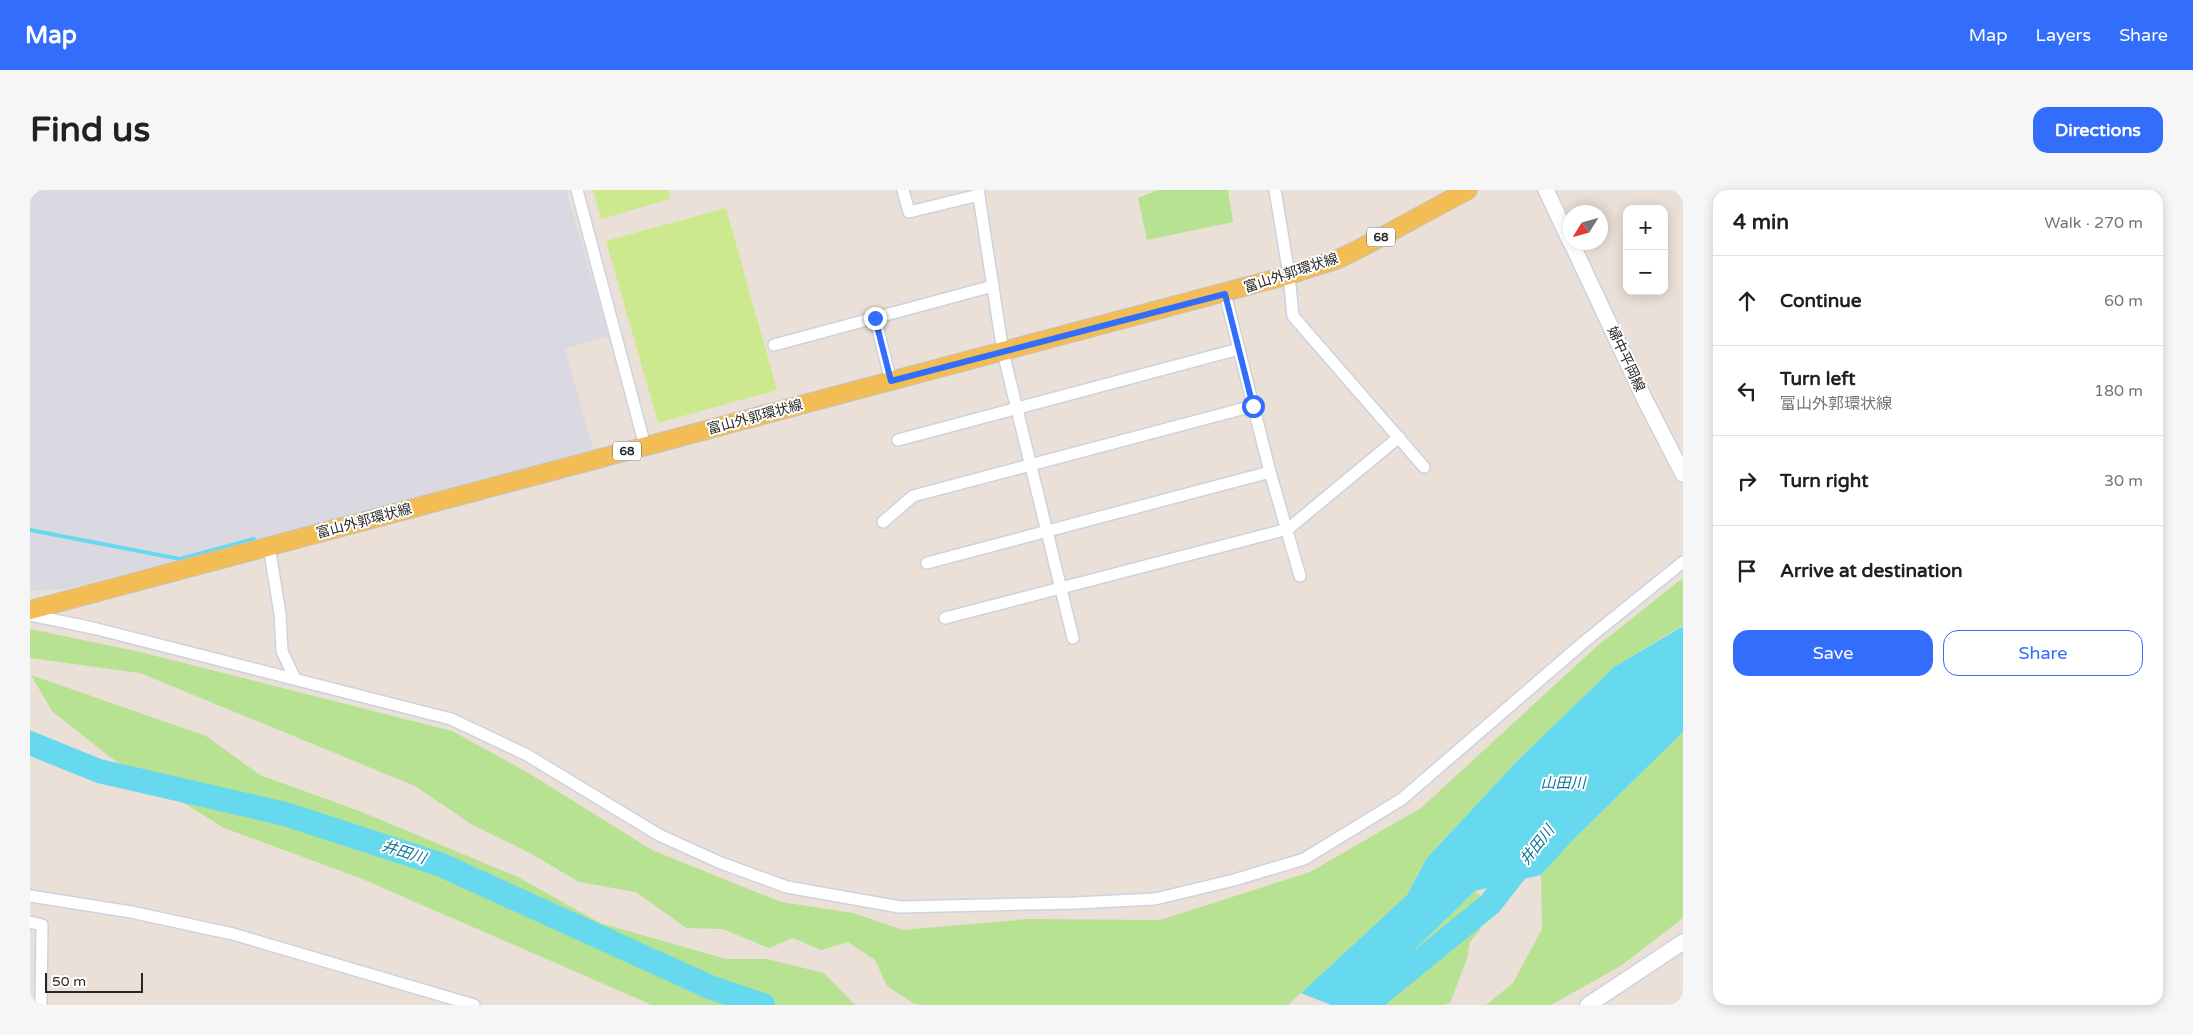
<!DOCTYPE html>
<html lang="en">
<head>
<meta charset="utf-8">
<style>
  :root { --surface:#fff; --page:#f6f6f6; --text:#202124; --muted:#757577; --line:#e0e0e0; --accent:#326dfc }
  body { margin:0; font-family:"Varela Round","Noto Sans JP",sans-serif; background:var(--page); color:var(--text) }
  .controls { position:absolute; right:15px; top:15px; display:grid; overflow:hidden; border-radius:10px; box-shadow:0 2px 12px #0003 }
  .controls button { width:45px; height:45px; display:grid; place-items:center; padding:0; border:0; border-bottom:1px solid var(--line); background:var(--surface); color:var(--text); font:25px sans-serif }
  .compass { position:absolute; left:1533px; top:15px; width:45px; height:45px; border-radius:50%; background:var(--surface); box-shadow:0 2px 12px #0003; rotate:233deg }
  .scale { position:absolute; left:15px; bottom:12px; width:98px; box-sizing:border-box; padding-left:5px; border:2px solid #272727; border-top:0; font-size:14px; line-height:18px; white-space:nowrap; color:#272727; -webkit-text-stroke:4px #fff; paint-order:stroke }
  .stop { position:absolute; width:15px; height:15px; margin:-11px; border:4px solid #326dfc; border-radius:50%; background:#fff }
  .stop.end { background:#326dfc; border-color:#fff; box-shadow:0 1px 5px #0008 }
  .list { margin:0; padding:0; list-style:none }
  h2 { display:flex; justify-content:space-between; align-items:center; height:65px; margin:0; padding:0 20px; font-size:21px }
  h2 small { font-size:16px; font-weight:400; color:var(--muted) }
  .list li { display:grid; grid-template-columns:32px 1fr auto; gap:15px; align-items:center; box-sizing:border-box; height:90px; padding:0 20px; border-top:1px solid var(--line) }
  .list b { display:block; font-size:19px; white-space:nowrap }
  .list p { margin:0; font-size:16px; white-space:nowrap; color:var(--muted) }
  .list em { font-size:16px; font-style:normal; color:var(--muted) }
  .actions { display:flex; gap:10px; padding:15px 20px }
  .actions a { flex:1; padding:11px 0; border:1px solid var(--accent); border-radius:15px; text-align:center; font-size:18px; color:var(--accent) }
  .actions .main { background:var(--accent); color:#fff }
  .icon { flex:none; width:28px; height:28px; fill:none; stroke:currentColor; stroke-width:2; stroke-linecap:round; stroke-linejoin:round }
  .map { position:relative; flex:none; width:1653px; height:815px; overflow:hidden; border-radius:15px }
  header { display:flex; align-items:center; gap:30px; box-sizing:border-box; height:70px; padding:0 25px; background:var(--accent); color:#fff }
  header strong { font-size:24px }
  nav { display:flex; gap:28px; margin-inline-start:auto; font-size:18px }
  .intro { display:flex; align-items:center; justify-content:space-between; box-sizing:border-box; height:120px; padding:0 30px }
  h1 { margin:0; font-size:35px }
  .button { padding:12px 22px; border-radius:15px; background:var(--accent); color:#fff; font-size:18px; font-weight:700 }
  main { display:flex; gap:30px; padding:0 30px }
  aside { flex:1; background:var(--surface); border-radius:15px; box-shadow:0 2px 12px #0003 }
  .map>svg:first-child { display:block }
  .industrial { fill:#dad9e2 }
  .green { fill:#b6e292 }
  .pitch { fill:#ccea8d }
  .water { fill:#67d9ef }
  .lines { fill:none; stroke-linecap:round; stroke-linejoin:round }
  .stream { stroke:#67d9ef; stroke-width:4 }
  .river { stroke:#67d9ef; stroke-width:24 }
  .street-casing { stroke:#cdd2e0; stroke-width:14 }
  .secondary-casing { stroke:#cdd2e0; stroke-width:18 }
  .primary-casing { stroke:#c3c3c3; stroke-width:20 }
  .street { stroke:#fff; stroke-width:11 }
  .secondary { stroke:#fff; stroke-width:15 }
  .primary { stroke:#f2bd54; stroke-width:18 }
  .route { stroke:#326dfc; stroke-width:6 }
  .labels { text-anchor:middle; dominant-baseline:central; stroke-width:4; stroke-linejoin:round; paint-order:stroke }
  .shield { fill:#fff; stroke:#686868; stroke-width:1 }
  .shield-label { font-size:12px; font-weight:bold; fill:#272727 }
  .street-label { font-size:14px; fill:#272727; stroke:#fff }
  .water-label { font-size:15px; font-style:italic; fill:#0b7496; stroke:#fff }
</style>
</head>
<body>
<header>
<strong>Map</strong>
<nav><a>Map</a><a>Layers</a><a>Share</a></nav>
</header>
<div class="intro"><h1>Find us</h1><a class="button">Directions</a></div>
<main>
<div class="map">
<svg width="1653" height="815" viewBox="0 0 1653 815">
  <rect width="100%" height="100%" fill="#eae0d7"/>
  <!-- industrial -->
  <path class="industrial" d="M0,0H536L579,146L535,159L564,262L36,399L0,401Z"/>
  <!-- green -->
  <g class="green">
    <path d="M1128,0H1198L1203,32L1117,50L1108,8Z"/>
    <path d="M1653,388V435L1584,477L1488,570L1397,668L1377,705L1258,815H891L883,813L857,796L845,770L818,752L791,760L763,748L739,758L693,739L656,738L606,702L549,692L498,662L441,634L385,596L110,483L0,468V439L110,462L422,541L495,581L622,660L751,712L823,723L873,740L998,729L1130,730L1280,682L1391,618L1566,457Z"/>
    <path d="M1,485L176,546L230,585L332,622L488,687L570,733L696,769H737L794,783L825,815H622L330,688L194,638L80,567L22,521Z"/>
    <path d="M1653,542V728L1592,775L1521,815H1456L1483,793L1512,739L1511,685L1543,650Z"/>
    <path d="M1445,701L1450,705V740L1440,752L1437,769L1420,813L1413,815H1340L1382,762Z"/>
  </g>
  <!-- pitch -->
  <g class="pitch">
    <path d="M563,0H638L641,9L571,29Z"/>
    <path d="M696,18L747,200L628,233L576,51Z"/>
  </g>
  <!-- water -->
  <path class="water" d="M1653,436V542L1543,650L1511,685L1445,701L1382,762L1340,815H1301L1271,803L1377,705L1397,668L1488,570L1584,477Z"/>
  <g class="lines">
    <!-- stream -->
    <path class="stream" d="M0,340L150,369L224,349"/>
    <!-- river -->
    <g class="river">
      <path d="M0,553L69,581L255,624L409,674L682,798L733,815"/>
      <path d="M1336,815L1460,714L1496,668"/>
    </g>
    <defs>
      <g id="street">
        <path d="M547,0L615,256"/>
        <path d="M873,0L879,22L949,5"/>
        <path d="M948,0L973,162L1043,448"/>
        <path d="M1245,0L1259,85L1263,126L1394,277"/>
        <path d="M1195,104L1240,282L1270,386"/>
        <path d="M845,128L861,191"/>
        <path d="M744,155L963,96"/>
        <path d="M868,250L1209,159"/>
        <path d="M853,332L883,306L1223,216"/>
        <path d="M239,356L250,424L252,461L265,489"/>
        <path d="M897,373L1240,282"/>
        <path d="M0,425L63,438L421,529L497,565L629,645L691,673L757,697L870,717L1045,713L1125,709L1204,690L1274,669L1372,609L1554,452L1653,372"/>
        <path d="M915,428L1258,339L1369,247"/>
        <path d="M0,706L101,722L203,744L444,815"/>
        <path d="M0,732L12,735L11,815"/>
      </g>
      <g id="secondary">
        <path d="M1516,0L1540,51"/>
        <path d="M1541,52L1615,210L1653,284"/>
        <path d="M1558,815L1653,752"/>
      </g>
      <path id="primary" d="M0,420L1259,85L1306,70L1327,60L1438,0"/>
    </defs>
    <!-- street casing -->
    <use href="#street" class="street-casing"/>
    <!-- secondary casing -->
    <use href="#secondary" class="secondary-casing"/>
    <!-- primary casing -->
    <use href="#primary" class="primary-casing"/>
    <!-- street -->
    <use href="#street" class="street"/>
    <!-- secondary -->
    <use href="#secondary" class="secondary"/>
    <!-- primary -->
    <use href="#primary" class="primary"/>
  </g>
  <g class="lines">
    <!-- route -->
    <path class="route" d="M845,128L861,191L1195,104L1223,216"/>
  </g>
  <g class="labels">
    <!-- shield labels -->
    <g class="shield">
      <rect x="1337" y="37.5" width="28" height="19" rx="4"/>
      <rect x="583" y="251.5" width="28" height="19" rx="4"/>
    </g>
    <g class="shield-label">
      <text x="1351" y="47">68</text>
      <text x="597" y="261">68</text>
    </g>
    <!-- street labels -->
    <g class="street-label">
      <text transform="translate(1261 83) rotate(-18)">富山外郭環状線</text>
      <text transform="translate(1596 169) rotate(65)">婦中平岡線</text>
      <text transform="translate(725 227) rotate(-15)">富山外郭環状線</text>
      <text transform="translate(334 331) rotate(-15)">富山外郭環状線</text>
    </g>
    <!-- water labels -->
    <g class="water-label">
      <text x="1533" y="593">山田川</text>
      <text transform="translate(1507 655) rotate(-52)">井田川</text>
      <text transform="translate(374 662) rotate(18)">井田川</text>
    </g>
  </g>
</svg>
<div class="controls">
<button>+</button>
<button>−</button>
</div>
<svg class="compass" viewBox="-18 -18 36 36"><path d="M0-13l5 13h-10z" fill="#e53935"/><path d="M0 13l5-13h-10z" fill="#757577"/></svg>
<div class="scale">50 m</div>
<div class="stop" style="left:1223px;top:216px"></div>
<div class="stop end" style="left:845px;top:128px"></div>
</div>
<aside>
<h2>4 min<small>Walk · 270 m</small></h2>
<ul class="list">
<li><svg class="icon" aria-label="ahead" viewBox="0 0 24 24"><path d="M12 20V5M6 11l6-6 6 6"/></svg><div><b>Continue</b></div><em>60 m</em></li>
<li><svg class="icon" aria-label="left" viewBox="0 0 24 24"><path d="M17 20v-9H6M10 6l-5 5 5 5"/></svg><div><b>Turn left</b><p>富山外郭環状線</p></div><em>180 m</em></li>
<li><svg class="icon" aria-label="right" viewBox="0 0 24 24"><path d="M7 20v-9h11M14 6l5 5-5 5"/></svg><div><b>Turn right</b></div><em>30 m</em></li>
<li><svg class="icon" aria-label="arrive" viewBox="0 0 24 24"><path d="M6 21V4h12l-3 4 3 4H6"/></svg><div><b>Arrive at destination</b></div></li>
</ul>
<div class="actions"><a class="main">Save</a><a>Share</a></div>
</aside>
</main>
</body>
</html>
